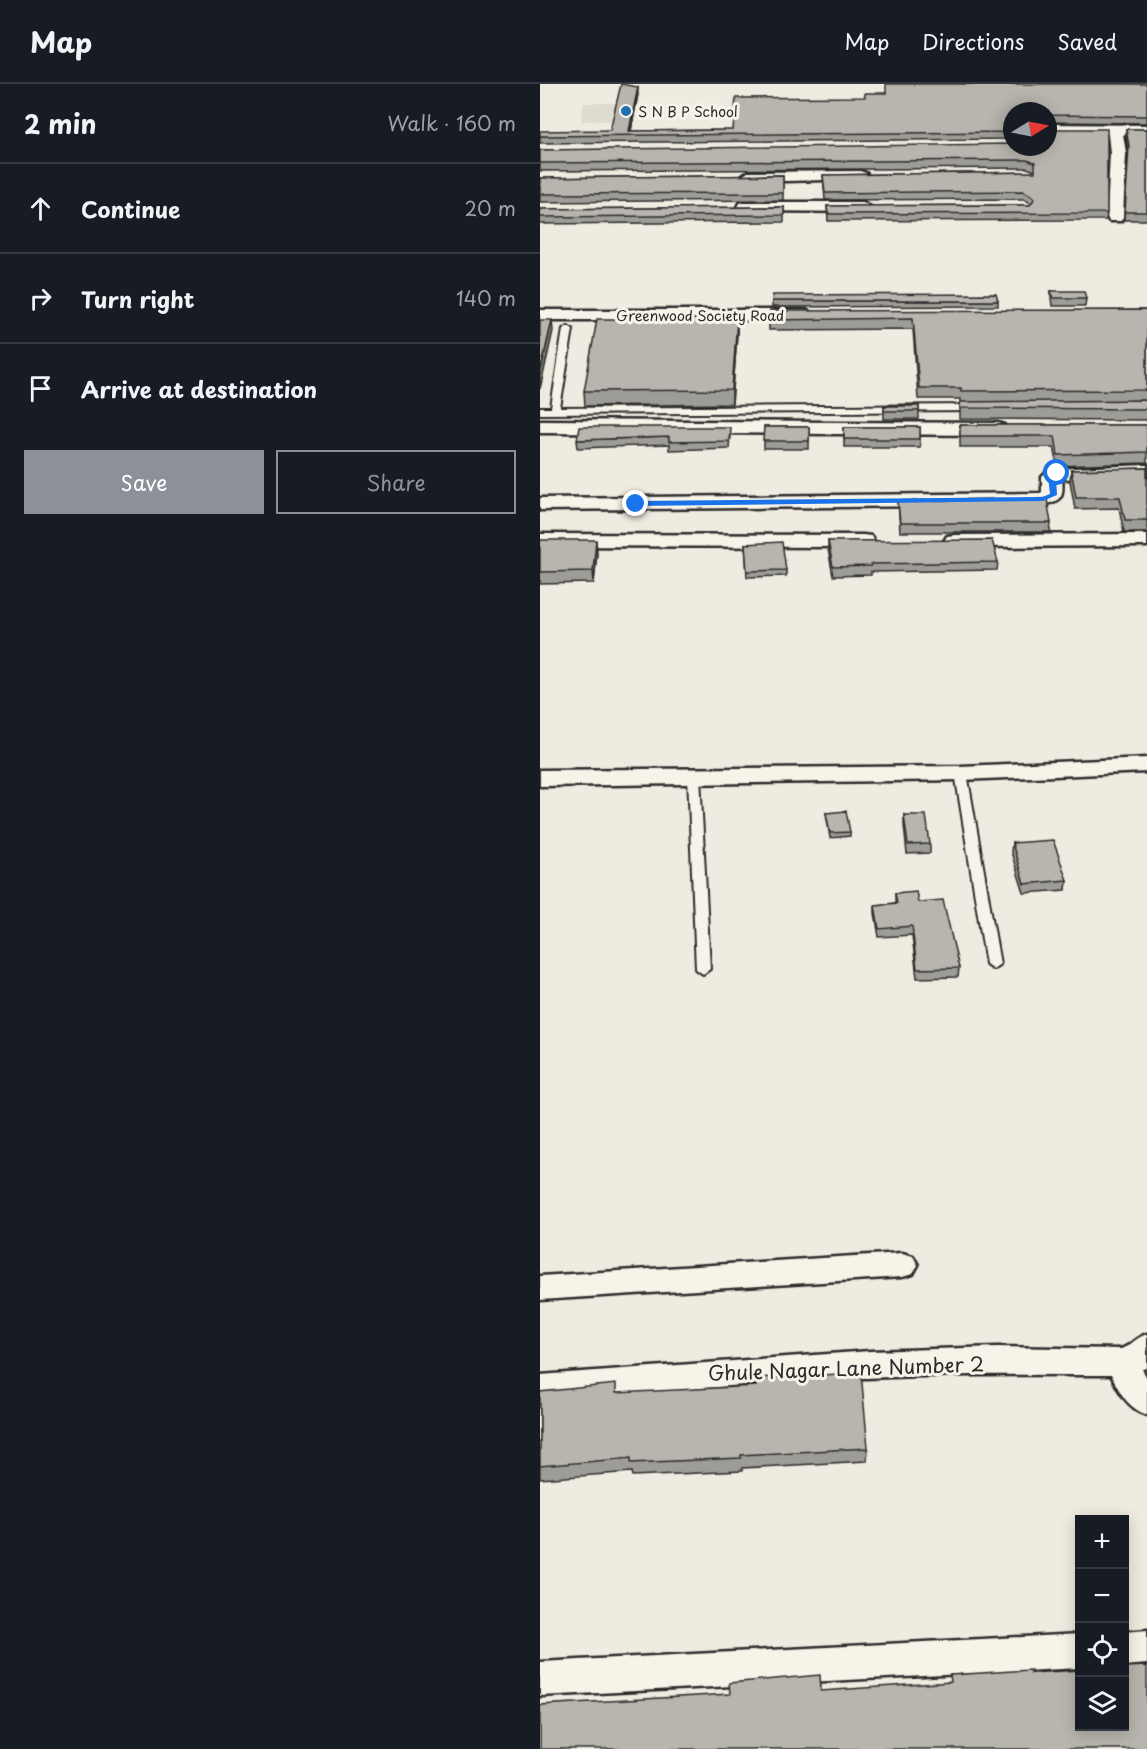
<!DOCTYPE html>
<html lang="en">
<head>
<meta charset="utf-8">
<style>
  :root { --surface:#171b24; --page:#242831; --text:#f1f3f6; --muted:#9ea1a6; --line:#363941; --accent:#8c9099 }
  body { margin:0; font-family:"Playpen Sans",sans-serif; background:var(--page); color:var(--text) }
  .controls { position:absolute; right:18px; bottom:18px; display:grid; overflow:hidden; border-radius:0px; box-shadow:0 3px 15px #0003 }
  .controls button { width:54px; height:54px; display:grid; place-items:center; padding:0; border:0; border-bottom:2px solid var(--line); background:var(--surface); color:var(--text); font:30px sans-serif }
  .compass { position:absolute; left:463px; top:18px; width:54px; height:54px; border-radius:50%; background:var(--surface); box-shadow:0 3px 15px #0003; rotate:80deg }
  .stop { position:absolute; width:18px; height:18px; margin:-14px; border:4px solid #1a73e8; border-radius:50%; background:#fff }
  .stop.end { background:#1a73e8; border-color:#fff; box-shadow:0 2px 6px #0008 }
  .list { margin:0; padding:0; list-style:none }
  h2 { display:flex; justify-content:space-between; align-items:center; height:78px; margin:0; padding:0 24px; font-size:26px }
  h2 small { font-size:20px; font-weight:400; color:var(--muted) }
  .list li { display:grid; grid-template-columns:39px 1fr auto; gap:18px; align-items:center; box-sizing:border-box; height:90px; padding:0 24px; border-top:2px solid var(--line) }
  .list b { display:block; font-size:22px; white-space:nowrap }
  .list em { font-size:20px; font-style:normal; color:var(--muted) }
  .actions { display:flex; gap:12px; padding:18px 24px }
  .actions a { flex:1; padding:14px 0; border:2px solid var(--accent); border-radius:0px; text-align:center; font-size:21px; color:var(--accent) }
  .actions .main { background:var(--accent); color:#fff }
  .icon { flex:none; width:33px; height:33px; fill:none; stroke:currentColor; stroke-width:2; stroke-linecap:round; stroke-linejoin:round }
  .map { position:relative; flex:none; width:607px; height:1665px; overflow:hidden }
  header { display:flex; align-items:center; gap:36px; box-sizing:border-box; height:84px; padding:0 30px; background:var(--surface); border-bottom:2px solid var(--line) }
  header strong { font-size:28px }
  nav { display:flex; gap:33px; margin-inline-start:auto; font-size:21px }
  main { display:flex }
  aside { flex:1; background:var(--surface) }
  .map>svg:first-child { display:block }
  .built { fill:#dedbd1 }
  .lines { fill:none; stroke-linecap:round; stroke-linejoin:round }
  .lane-casing { stroke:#2b2b2b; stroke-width:4 }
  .street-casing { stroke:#2b2b2b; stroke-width:5 }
  .lane { fill:#f7f3e8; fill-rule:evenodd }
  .street { fill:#f7f3e8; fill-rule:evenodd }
  .wall { fill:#9e9c96; stroke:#2b2b2b; stroke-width:1.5 }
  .shaded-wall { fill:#817f7a; stroke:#2b2b2b; stroke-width:1.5 }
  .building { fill:#b8b5ae; stroke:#2b2b2b; stroke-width:1.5 }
  .route { fill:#1a73e8 }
  .poi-dot { fill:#1f6fb2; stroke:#f7f3e8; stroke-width:2 }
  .labels { text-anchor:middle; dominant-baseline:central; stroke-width:6; stroke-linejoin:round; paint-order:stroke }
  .far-poi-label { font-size:14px; fill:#2b2b2b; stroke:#f7f3e8; text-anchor:start }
  .far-street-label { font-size:14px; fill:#2b2b2b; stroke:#f7f3e8 }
  .near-street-label { font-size:20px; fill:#2b2b2b; stroke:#f7f3e8 }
</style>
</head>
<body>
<header>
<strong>Map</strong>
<nav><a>Map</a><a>Directions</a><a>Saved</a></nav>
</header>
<main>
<aside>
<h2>2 min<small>Walk · 160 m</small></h2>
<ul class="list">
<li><svg class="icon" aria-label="ahead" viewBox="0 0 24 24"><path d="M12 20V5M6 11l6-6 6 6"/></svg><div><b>Continue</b></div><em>20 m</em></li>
<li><svg class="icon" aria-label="right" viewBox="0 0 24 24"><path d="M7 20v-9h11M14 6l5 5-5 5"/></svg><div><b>Turn right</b></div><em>140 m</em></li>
<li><svg class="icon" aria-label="arrive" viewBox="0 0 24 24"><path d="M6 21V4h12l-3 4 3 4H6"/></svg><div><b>Arrive at destination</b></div></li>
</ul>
<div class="actions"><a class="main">Save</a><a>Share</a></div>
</aside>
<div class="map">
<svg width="607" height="1665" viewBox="0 0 607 1665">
  <rect width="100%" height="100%" fill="#efebe0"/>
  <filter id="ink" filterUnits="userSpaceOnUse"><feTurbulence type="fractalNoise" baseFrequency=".0167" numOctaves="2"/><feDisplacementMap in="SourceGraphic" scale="12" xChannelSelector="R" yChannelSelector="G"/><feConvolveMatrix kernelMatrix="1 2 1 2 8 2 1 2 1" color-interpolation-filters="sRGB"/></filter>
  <g filter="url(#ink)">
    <!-- built -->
    <path class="built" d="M44,19H76L73,37H41Z"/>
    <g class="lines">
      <defs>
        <g id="lane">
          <path d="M28,242L33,245L20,324L439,321L444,324L439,327L0,330V324H11L23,245Z"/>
          <path d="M421,685L427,689L460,880L453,885L446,880L415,689Z"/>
          <path d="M154,688L160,692L170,885L163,890L156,885L148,692Z"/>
        </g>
        <g id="street">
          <path d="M508,40L607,41V51L583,50L586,69L583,133L581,137H569L567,133L570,69L568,50H508Z"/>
          <path d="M320,87L326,89L328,92L326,95L208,98L200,93L208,88Z"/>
          <path d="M206,118H323L331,123L323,128L200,127L198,123L200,119Z"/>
          <path d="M0,226H266L275,231L266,236H0Z"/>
          <path d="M0,336L458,339L465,341L468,345L465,349L458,351L0,348Z"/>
          <path d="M607,381V393L522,395C524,413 521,417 503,421L0,426V414L500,409L502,408V393L510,385Z"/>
          <path d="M0,450L323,451L331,452L334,457L331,462L323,463L0,462Z"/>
          <path d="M607,450V462L415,463L407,462L404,457L407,452L415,451Z"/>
          <path d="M607,674V688L421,696L0,702V686L421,682Z"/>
          <path d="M362,1169L373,1172L378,1181L373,1190L362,1193L0,1216V1192Z"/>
          <path d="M607,1250V1284L602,1285L607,1294V1331C588,1324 580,1309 571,1291C509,1291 447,1290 385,1292C256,1295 128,1306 0,1319V1291L330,1267L458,1263L581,1265C591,1262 596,1253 607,1250Z"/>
          <path d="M607,1546V1580L584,1582V1548Z"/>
          <path d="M540,1550V1584L0,1612V1578Z"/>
        </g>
      </defs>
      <!-- lane casing -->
      <use href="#lane" class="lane-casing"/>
      <!-- street casing -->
      <use href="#street" class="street-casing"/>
      <!-- lane -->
      <use href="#lane" class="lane"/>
      <!-- street -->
      <use href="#street" class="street"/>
    </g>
    <!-- wall -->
    <g class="wall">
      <path d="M607,0V39L508,38V27H472V55L0,59V52L70,46L98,10L91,47L193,46L346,9Z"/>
      <path d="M508,45L567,129L566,136L288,137L287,122L490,121L491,119L484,115L285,116L283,91L495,88V87L487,84L0,87V66L472,63Z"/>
      <path d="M586,45H607V136H584L588,69L586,52Z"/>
      <path d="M243,91V116L0,118V94Z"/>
      <path d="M244,123V138L0,140V125Z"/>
      <path d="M511,207L546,214L545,222H512L511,214Z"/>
      <path d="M232,217H458V222L232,223Z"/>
      <path d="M607,226V336L420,335V315H378L373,245L229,246V236Z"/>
      <path d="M197,235V249L192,320L45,322L44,307Z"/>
      <rect x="344" y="322" width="35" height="13"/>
      <path d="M420,341H607V379L518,382L514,363H420Z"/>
      <rect x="224" y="343" width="45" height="22"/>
      <rect x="304" y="343" width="76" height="20"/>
      <path d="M190,351L189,364L129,366V361L38,364L37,356Z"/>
      <path d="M607,384V448H584L579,424L535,425L530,397L531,386Z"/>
      <path d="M358,417L511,439L510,448H360Z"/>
      <path d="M0,456L57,468L54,499L0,500Z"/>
      <path d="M288,457L458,478L457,486L331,488V491L293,492L288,465Z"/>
      <path d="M205,460L246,486V492L207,493Z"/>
      <path d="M286,729L310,748V752L290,754Z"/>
      <path d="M364,731L390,760V769L367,770L364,741Z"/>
      <path d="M472,759L527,796L526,806L484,809L471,768Z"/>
      <path d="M355,809L378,818L419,884L418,893L377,894L372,851L339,853L335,829V821L355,819Z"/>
      <path d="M0,1308L77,1309L328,1364L327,1377L202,1384V1387L93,1392L92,1388L0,1395Z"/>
    </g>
    <!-- shaded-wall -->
    <g class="shaded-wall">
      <path d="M98,3V10L90,51L89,47Z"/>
      <path d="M197,235V249L192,320V306Z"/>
      <path d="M12,236L13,247L0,305V290Z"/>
      <path d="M56,456L57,468L54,499L53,487Z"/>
    </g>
    <!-- building -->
    <g class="building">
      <path d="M81,0L98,3L89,47L193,46L196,14L325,13V9H346V0H607V32L508,31V27H472V48L0,52V47L70,46Z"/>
      <path d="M508,43V45H567V129L288,130L287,122L490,121L495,114L484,107L285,109L283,91L495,88V79L487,76L0,79V66L472,60V63H508Z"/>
      <path d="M586,45H607V128H585L589,62Z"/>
      <path d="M243,91V109L0,110V94Z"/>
      <path d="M244,123V131L0,133V125Z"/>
      <path d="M511,207H544L546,214H513Z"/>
      <path d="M456,210L458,217H232L233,211Z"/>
      <path d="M607,226V306L421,307V304H379L373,234L229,236L230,227Z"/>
      <path d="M57,235H197L192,306L44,307Z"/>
      <path d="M0,236H12L0,290Z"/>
      <path d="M607,316V325L420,324V318Z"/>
      <rect x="344" y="322" width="35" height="5"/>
      <path d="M420,341H607V368L518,371L515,352H420Z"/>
      <path d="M39,343H190L189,357L129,358V353L37,356Z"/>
      <path d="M224,343H269V357H223Z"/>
      <rect x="304" y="343" width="76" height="12"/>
      <path d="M607,384V436H585L580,413H536L531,386Z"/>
      <path d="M456,415H507L511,439H360L358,417Z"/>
      <path d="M0,456H56L53,487L0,488Z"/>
      <path d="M452,456L458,478L331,480V482L293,483L288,457Z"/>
      <path d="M242,458L246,486L207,487L205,460Z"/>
      <path d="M306,727L310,748L290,749L286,729Z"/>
      <path d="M364,731H386L390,760L368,761Z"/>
      <path d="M513,756L527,796L484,800L472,759Z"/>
      <path d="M376,807L378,818L403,816L419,884L377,885L372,842L339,845L335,821L357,819L355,809Z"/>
      <path d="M321,1289L328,1364L201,1371V1374L91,1379V1374L0,1382V1308L76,1300V1309L216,1302V1294Z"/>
      <path d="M607,1582V1665H0V1621L190,1610L189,1599L280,1591L281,1607L411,1598L410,1591L491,1586V1589L540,1586V1642H585V1583Z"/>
    </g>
  </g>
  <!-- route -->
  <path class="route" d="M514,388L520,389L516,394L517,411L503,417L96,422L93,420L96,417L502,413L510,410L508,393Z"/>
  <!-- markers -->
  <circle class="poi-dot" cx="86" cy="27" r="6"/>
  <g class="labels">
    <!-- far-poi labels -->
    <g class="far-poi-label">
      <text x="98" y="27">S N B P School</text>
    </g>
    <!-- far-street labels -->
    <g class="far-street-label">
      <text x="160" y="231">Greenwood Society Road</text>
    </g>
    <!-- near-street labels -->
    <g class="near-street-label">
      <text transform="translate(306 1284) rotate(-2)">Ghule Nagar Lane Number 2</text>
    </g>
  </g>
</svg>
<div class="controls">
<button>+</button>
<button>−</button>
<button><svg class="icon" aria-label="locate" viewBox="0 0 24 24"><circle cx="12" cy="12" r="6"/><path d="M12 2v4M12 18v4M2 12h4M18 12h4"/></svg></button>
<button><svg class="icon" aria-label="layers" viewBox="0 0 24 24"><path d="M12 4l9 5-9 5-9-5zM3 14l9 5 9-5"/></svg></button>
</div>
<svg class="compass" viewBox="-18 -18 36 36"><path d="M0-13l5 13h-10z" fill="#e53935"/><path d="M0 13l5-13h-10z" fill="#9ea1a6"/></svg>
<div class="stop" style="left:517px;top:389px"></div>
<div class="stop end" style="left:96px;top:420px"></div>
</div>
</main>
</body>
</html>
